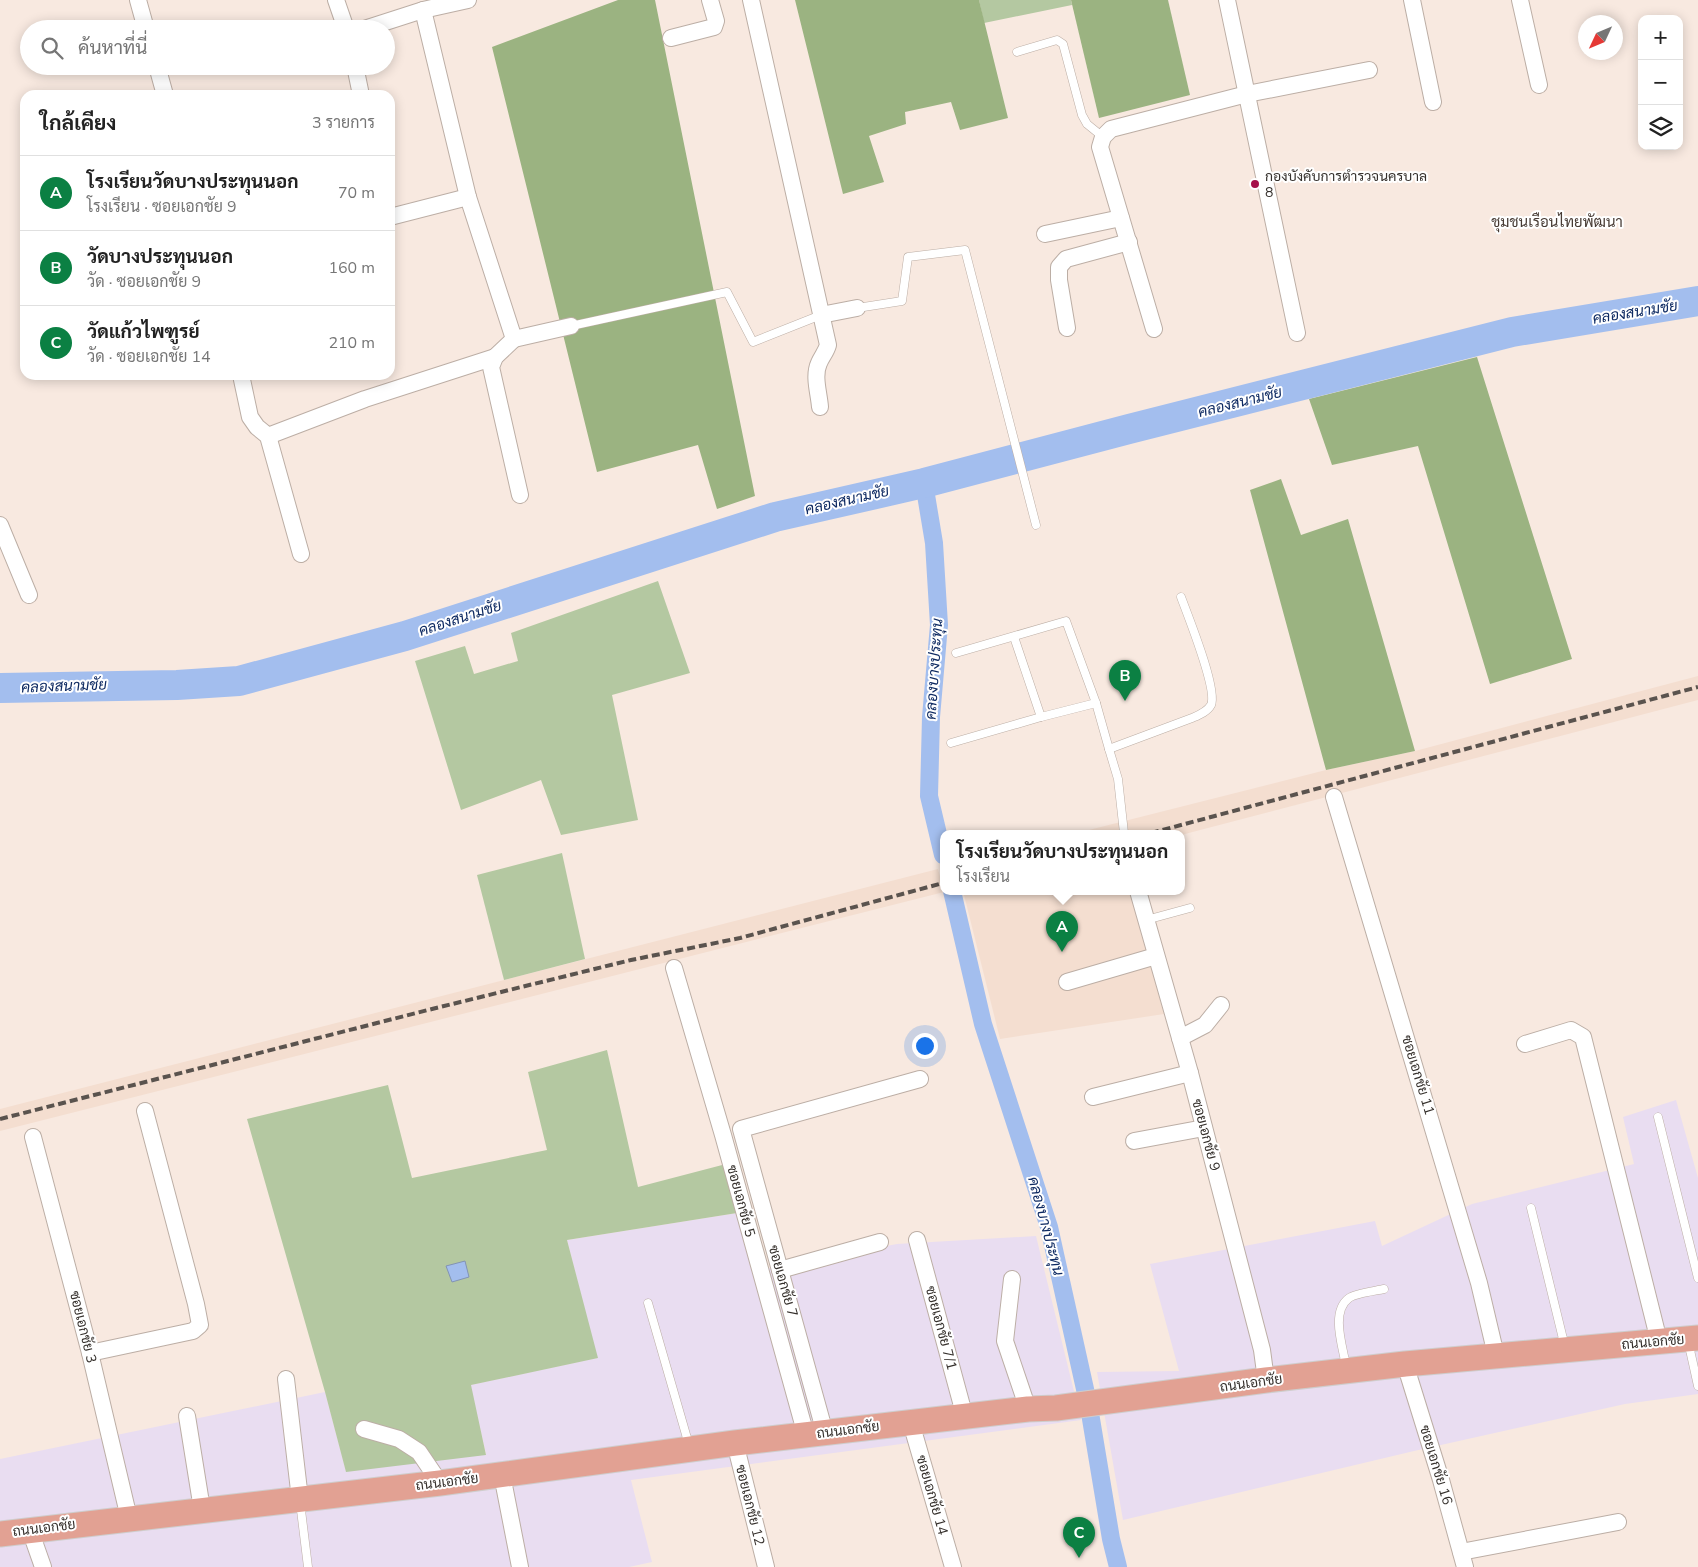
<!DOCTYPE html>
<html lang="th">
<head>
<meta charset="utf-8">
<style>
  :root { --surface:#fff; --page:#f2f2f2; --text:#222; --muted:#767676; --line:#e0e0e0; --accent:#0b8043 }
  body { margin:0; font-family:"Nunito Sans",Sarabun,sans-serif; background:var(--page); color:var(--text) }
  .controls { position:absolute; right:15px; top:15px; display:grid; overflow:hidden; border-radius:10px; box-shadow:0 2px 12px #0003 }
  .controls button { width:45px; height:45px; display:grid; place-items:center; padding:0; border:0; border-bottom:1px solid var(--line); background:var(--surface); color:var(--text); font:25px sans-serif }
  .compass { position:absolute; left:1578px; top:15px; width:45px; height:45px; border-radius:50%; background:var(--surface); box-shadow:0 2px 12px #0003; rotate:226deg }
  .you { position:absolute; left:924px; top:1045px; width:18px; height:18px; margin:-12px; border:4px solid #fff; border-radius:50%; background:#1a73e8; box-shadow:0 0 0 8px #1a73e833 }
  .badge { display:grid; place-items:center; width:32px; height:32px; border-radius:50%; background:var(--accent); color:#fff; font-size:16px; font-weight:700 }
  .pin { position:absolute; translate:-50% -41px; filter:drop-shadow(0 1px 2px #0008) }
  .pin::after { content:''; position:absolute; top:26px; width:18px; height:15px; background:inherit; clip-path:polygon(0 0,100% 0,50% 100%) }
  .popup { position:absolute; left:940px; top:830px; width:245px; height:65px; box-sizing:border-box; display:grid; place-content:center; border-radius:10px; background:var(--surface); filter:drop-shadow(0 1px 4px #0005); font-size:16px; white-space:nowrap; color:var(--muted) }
  .popup b { font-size:19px; color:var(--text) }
  .popup::after { content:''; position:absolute; left:50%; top:100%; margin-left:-10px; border:10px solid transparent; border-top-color:var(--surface) }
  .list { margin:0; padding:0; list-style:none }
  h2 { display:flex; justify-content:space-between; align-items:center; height:65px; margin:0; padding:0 20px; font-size:21px }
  h2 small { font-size:16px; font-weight:400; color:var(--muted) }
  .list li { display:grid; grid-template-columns:32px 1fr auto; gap:15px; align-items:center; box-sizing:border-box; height:75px; padding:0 20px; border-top:1px solid var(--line) }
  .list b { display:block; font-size:19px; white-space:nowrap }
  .list p { margin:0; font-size:16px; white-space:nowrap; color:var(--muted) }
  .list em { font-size:16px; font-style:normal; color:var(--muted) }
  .icon { flex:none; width:28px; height:28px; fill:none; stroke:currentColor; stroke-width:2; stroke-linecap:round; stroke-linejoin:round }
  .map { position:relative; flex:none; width:1698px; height:1567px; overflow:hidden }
  .search { position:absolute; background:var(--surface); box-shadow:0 2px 12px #0003; left:20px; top:20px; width:375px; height:55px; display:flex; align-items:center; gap:12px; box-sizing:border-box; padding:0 18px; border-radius:28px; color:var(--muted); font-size:19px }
  .panel { position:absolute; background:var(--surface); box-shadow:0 2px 12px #0003; left:20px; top:90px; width:375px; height:290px; border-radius:15px }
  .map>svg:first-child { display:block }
  .commercial { fill:#e9ddf1 }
  .built { fill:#f4ded0 }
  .green { fill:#b4c8a1 }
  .forest { fill:#9bb381 }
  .water { fill:#a3beee; stroke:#8293b4 }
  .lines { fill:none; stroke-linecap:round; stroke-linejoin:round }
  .canal { stroke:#a3beee; stroke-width:18 }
  .river { stroke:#a3beee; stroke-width:30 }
  .service-casing { stroke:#bcaea5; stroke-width:9 }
  .minor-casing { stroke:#bcaea5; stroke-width:18 }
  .primary-casing { stroke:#cfcdcc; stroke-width:27 }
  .service { stroke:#fff; stroke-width:8 }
  .minor { stroke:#fff; stroke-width:16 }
  .primary { stroke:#e2a193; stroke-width:25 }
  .rail { stroke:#5a534e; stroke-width:4; stroke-dasharray:8 4; stroke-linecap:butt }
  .poi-dot { fill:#a6104a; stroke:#fff; stroke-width:2 }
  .labels { text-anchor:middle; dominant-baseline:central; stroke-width:4; stroke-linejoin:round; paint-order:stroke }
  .poi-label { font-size:14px; fill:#35302c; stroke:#fff; text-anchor:start }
  .street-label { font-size:14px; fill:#35302c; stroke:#fff }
  .neighbourhood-label { font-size:15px; fill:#473b34; stroke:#fff }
  .water-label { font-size:15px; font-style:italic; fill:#0e2a62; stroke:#fff }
</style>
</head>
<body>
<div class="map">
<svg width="1698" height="1567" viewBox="0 0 1698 1567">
  <rect width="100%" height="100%" fill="#f8e9e0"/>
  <!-- commercial -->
  <g class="commercial">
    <path d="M1676,1100L1698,1178V1394L1625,1404L1414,1451L1123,1520L1097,1372L1179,1371L1150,1264L1375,1221L1382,1246L1472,1204L1634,1164L1623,1117Z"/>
    <path d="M737,1213L754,1271L897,1244L1036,1236L1081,1420L631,1480L652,1562L629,1567H0V1459L325,1392L346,1471L486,1454L470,1385L597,1358L567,1240Z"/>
  </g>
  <!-- built -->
  <g class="built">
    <path d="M1698,676V700L1181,835V833H1077L1326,770L1415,751Z"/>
    <path d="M938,869L944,892L0,1131V1109Z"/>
    <path d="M963,891H1130L1164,1014L1000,1039Z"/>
  </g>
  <!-- green -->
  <g class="green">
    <path d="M979,0H1071L1072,5L984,23Z"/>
    <path d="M658,581L690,673L612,695L638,820L561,835L541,780L461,810L415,661L465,646L474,674L518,661L511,633Z"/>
    <path d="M562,853L585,959L504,980L477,875Z"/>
    <path d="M607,1050L638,1187L726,1164L737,1213L567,1240L598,1358L471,1385L486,1455L346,1472L325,1392L247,1119L388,1085L412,1178L547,1150L528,1072Z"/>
  </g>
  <!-- forest -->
  <g class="forest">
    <path d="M618,0H655L755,496L717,509L698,445L597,472L492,47Z"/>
    <path d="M795,0H979L1008,118L960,130L951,102L905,112L906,124L869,136L884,182L843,194Z"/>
    <path d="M1071,0H1168L1190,95L1099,118Z"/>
    <path d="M1477,357L1572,659L1490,684L1418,446L1332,465L1309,399Z"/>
    <path d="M1281,479L1301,535L1348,519L1415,751L1326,770L1250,490Z"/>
  </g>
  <!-- water -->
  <path class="water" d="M465,1261L469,1277L452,1282L446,1266Z"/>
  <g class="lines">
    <!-- canal -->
    <g class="canal">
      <path d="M924,483L934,543L939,625L931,717L929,796L943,855"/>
      <path d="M952,891L983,1024L1049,1227L1089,1407L1111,1539L1118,1567"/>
    </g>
    <!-- river -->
    <path class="river" d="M0,688L177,685L239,681L405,636L775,517L924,483L1129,429L1512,332L1698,301"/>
    <defs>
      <g id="service">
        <path d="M1017,52L1057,40L1063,44L1082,115L1087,124L1103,137"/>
        <path d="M857,308L902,301L908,257L965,250L1036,525"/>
        <path d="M571,326L727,292L753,342L821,315"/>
        <path d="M1014,637L1041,717L1096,703"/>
        <path d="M956,653L1066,621L1096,703L1109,749L1118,779L1124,833"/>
        <path d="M951,743L1041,717"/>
        <path d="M1109,749L1192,718C1199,715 1207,712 1211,705C1218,690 1188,616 1181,597"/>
        <path d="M1146,920L1190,908"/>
        <path d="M1658,1117L1698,1278"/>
        <path d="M1531,1208L1565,1347"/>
        <path d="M648,1303L689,1445"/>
        <path d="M1688,1341L1698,1386"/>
        <path d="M1346,1366C1343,1347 1330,1312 1349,1298C1356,1293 1375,1291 1384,1289"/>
        <path d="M300,1502L308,1567"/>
      </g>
      <g id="minor">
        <path d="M138,0L146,29"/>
        <path d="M336,0L346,29"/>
        <path d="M751,0L828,345C826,352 822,356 819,363C813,376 819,393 820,407"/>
        <path d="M1227,0L1297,333"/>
        <path d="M1412,0L1433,102"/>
        <path d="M1520,0L1539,85"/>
        <path d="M423,10L468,197L514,339L495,357L491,367L520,495"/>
        <path d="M364,29L423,10L468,0"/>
        <path d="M671,38L714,27L716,21L710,0"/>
        <path d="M157,66L165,95"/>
        <path d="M355,66L361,95"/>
        <path d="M390,217L468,197"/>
        <path d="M1045,234L1121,218"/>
        <path d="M821,315L857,308"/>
        <path d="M1067,328L1059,280V267L1066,259L1129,242"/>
        <path d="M1154,329L1100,147L1103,137L1111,129L1247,94L1369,70"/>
        <path d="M514,339L571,326"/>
        <path d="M241,375L250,417L257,427L268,436L301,554"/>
        <path d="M268,436L365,399L495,357"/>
        <path d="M0,525L29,595"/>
        <path d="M1334,797L1479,1283L1496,1355"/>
        <path d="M1138,891L1190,1073L1262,1350L1266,1380"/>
        <path d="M674,968L723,1135L806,1435"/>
        <path d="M1067,982L1156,956"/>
        <path d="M1180,1038L1205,1025L1221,1005"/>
        <path d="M1525,1044L1571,1030L1583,1037L1659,1341"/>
        <path d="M1093,1097L1190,1073"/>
        <path d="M33,1137L90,1353L129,1518"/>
        <path d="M1134,1141L1204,1128"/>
        <path d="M917,1240L965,1417"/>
        <path d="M780,1270L880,1242"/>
        <path d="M1012,1279L1005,1341L1028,1409"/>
        <path d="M90,1353L193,1331L200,1325L196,1304L145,1111"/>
        <path d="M1405,1364L1441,1480L1465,1567"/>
        <path d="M286,1379L300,1499"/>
        <path d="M187,1416L202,1509"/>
        <path d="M911,1423L953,1567"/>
        <path d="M364,1429L399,1439L419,1452L440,1483"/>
        <path d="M825,1433L741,1129L920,1079"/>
        <path d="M735,1443L766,1567"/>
        <path d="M502,1475L520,1567"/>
        <path d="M30,1530L43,1567"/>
        <path d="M1461,1552L1618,1522"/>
      </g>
      <path id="primary" d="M0,1534L440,1483L735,1443L1028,1409L1056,1408L1266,1380L1405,1364L1698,1338"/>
    </defs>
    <!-- service casing -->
    <use href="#service" class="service-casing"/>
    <!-- minor casing -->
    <use href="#minor" class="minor-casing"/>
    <!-- primary casing -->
    <use href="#primary" class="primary-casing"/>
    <!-- service -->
    <use href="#service" class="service"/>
    <!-- minor -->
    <use href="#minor" class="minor"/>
    <!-- primary -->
    <use href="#primary" class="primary"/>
    <!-- rail -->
    <g class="rail">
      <path d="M1151,833L1698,687"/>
      <path d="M0,1119L432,1009L631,960L740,938L943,883"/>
    </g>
  </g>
  <!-- markers -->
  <circle class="poi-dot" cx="1255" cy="184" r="5"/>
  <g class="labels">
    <!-- poi labels -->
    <g class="poi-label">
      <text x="1265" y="176">กองบังคับการตำรวจนครบาล<tspan x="1265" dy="16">8</tspan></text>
    </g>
    <!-- street labels -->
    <g class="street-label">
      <text transform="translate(1418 1075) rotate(73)">ซอยเอกชัย 11</text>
      <text transform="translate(1206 1135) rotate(75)">ซอยเอกชัย 9</text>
      <text transform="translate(741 1201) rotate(75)">ซอยเอกชัย 5</text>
      <text transform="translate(783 1281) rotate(74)">ซอยเอกชัย 7</text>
      <text transform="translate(83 1327) rotate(76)">ซอยเอกชัย 3</text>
      <text transform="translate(941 1328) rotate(75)">ซอยเอกชัย 7/1</text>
      <text transform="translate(1653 1342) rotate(-5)">ถนนเอกชัย</text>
      <text transform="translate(1251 1383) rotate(-8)">ถนนเอกชัย</text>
      <text transform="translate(848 1430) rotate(-7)">ถนนเอกชัย</text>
      <text transform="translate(1436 1465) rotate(73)">ซอยเอกชัย 16</text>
      <text transform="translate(447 1482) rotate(-7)">ถนนเอกชัย</text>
      <text transform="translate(932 1495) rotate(74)">ซอยเอกชัย 14</text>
      <text transform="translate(750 1505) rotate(76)">ซอยเอกชัย 12</text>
      <text transform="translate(44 1528) rotate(-7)">ถนนเอกชัย</text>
    </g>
    <!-- neighbourhood labels -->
    <g class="neighbourhood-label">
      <text x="1557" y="222">ชุมชนเรือนไทยพัฒนา</text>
    </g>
    <!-- water labels -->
    <g class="water-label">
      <text transform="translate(1635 312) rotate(-9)">คลองสนามชัย</text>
      <text transform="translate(1240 402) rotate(-14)">คลองสนามชัย</text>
      <text transform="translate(847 500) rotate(-13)">คลองสนามชัย</text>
      <text transform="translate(460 618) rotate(-18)">คลองสนามชัย</text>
      <text transform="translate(934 669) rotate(-86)">คลองบางประทุน</text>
      <text transform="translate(64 686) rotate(-2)">คลองสนามชัย</text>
      <text transform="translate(1046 1226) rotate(75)">คลองบางประทุน</text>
    </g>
  </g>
</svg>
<div class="controls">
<button>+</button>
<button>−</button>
<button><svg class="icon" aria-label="layers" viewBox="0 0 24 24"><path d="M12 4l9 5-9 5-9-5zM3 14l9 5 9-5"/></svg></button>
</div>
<svg class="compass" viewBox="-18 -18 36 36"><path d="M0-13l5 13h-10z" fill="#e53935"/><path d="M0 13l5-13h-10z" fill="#767676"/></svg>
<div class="you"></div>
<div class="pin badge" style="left:1062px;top:952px">A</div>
<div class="popup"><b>โรงเรียนวัดบางประทุนนอก</b>โรงเรียน</div>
<div class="pin badge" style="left:1125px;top:701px">B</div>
<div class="pin badge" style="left:1079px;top:1558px">C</div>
<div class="search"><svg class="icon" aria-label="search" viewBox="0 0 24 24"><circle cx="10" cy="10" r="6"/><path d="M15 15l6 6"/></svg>ค้นหาที่นี่</div>
<section class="panel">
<h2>ใกล้เคียง<small>3 รายการ</small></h2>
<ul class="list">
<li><span class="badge">A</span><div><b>โรงเรียนวัดบางประทุนนอก</b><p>โรงเรียน · ซอยเอกชัย 9</p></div><em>70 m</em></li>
<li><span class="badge">B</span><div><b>วัดบางประทุนนอก</b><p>วัด · ซอยเอกชัย 9</p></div><em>160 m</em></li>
<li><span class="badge">C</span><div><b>วัดแก้วไพฑูรย์</b><p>วัด · ซอยเอกชัย 14</p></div><em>210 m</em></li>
</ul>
</section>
</div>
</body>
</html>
